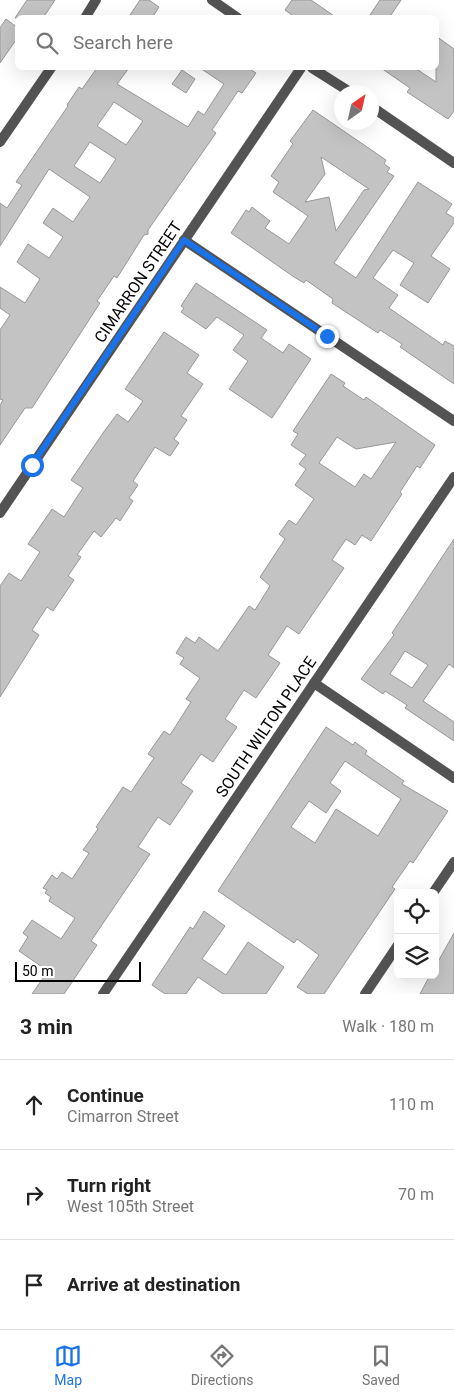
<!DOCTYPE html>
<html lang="en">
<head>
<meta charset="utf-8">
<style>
  :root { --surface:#fff; --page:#f6f6f6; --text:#222; --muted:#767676; --line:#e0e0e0; --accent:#1a73e8 }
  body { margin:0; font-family:Roboto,sans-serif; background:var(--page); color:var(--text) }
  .controls { position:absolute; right:15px; bottom:15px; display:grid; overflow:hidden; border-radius:8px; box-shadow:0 5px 20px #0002 }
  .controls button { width:45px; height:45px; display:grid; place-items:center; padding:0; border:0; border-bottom:1px solid var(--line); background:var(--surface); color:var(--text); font:25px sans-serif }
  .compass { position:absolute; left:334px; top:85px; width:45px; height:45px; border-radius:50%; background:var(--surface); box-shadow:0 5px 20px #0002; rotate:34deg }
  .scale { position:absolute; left:15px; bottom:12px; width:126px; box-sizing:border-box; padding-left:5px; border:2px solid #000; border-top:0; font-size:14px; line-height:18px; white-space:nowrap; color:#000; -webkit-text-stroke:4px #fff; paint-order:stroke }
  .stop { position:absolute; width:15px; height:15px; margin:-11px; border:4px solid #1a73e8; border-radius:50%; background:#fff }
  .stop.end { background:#1a73e8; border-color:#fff; box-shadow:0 1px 5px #0008 }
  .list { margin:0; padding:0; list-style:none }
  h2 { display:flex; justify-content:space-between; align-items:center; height:65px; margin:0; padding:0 20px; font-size:21px }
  h2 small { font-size:16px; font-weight:400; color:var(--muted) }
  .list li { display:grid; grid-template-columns:32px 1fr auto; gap:15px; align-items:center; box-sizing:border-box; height:90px; padding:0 20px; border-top:1px solid var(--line) }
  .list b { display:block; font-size:19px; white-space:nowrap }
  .list p { margin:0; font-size:16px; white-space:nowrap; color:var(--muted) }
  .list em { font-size:16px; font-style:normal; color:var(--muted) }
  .icon { flex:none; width:28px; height:28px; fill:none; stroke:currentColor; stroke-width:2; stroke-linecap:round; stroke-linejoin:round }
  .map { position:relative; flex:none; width:454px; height:994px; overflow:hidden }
  .search { position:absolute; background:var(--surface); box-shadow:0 5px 20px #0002; left:15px; right:15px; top:15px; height:55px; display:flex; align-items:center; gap:12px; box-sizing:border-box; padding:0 18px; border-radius:8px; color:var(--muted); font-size:19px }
  .sheet { height:335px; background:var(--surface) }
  nav { display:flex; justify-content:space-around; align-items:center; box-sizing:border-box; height:70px; border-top:1px solid var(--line); background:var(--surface); font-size:14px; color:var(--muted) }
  nav a { display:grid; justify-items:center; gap:2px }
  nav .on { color:var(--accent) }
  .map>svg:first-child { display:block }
  .building { fill:#c3c3c3; stroke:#979797; fill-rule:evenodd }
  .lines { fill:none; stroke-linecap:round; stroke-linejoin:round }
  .minor { stroke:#535353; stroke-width:10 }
  .tertiary { stroke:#535353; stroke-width:10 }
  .route { stroke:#1a73e8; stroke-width:6 }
  .labels { text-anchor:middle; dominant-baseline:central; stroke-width:4; stroke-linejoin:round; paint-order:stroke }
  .street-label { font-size:16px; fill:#000; stroke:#fff }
</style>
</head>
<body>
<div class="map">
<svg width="454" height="994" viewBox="0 0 454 994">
  <rect width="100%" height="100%" fill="#fff"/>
  <!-- building -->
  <g class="building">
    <path d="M27,0H55L43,18H15Z"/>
    <path d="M140,0H149L159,7L152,18H128Z"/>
    <path d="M292,0H311L337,18H296L285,10Z"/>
    <path d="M380,0H401L389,18H368Z"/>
    <path d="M6,19L18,28V37L0,63V28Z"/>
    <path d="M436,36L454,49V111L448,119L407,92L410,88L381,68H415L436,82Z"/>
    <path d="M97,68H129L117,84L188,127L198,111L204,115L224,84L200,68H248L256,73L242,93L238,91L212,130L216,133L148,230V234L144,235L117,278L114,276L97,301L100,303L32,408H25L0,445V405L3,400L0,399V330L10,315L0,308V287L25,303L40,279L17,262L28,244L49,258L63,237L43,223L53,208L73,222L90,197L49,169L0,246V203L7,208L22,185L16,182L68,106L67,105L79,87L82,89ZM114,102L143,121L126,145L97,126ZM90,142L116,159L100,183L74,166Z"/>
    <path d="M182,70L195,79L186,93L172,84Z"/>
    <path d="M313,110L386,160L384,164L390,168L387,172L394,176L334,263L356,278L418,182L452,204L446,213L454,218V223L431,256L450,269L428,303L400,285L414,263L393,250L373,278L398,295L389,308L443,345L445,341L454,346V384L400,347L402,344L380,330L378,333L332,303L333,299L306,280L304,283L294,277L231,233L246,210L249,212L252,207L270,221L265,228L289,244L308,216L273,192L279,182L271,176L293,144L290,141ZM321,157L369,189L364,190L336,231L329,197L305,202L325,174Z"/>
    <path d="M196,283L267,330L261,338L283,353L289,344L311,359L272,418L229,389L248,361L233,350L244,335L217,317L206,329L181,312L184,308L181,306Z"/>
    <path d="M164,332L199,355L187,373L203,384L181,416L187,420L174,439L179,443L170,456L155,447L133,481L138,485L129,498L133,501L120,521L116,518L101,537L94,531L77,555L81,557L68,576L74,580L53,611L47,607L32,630L39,635L0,697V586L9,573L21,581L40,552L28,544L52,509L64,517L75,500L83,488L71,480L103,433L117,414L128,422L143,401L125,389Z"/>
    <path d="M331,374L345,383L343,386L364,400L366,397L435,445L420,468L417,466L400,492L402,494L371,541L362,535L355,545L346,539L332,560L344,568L299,634L287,626L268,655L280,663L256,698L244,690L225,719L237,727L213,762L201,754L181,783L193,791L170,825L158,817L138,847L150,854L91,941L97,945L64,994H32L48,971L19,951L28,937L23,933L32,920L61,939L75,918L49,901L51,897L45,893L47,890L43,888L52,875L57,879L62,872L72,879L89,853L83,850L98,829L96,827L123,787L131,792L154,758L148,754L164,731L170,735L191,702L186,699L200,678L180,664L184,658L176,653L186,637L195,643L199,637L218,651L249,606L255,610L270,586L260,577L285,539L279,534L289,520L296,525L314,499L295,485L306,469L299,464L306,455L291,445L298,434L293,431ZM337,437L356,449L396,442L371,479L364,474L355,487L319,463Z"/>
    <path d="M454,539V668L449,664L423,701L454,722V741L405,708L407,705L385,691L383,694L361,679L394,635L392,633ZM405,651L428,665L412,688L390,674Z"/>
    <path d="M326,727L353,745L355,742L367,751L365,754L404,781L402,784L448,811L413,863L410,861L392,887L395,889L324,994H308L297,987L319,955L297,939L294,943L218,891ZM345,761L401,799L378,836L336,809L315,843L291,827L309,801L326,813L341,791L330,783Z"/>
    <path d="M204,911L225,926L202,959L226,975L248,942L284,967L266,994H223L198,977L186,994H165L152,985L190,927L193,929Z"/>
    <path d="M454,933V994H420L430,975H435V967Z"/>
  </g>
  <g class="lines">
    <!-- minor -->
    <g class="minor">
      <path d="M85,18L96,0"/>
      <path d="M0,142L51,68"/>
      <path d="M184,240L454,421"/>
      <path d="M0,513L301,68"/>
      <path d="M314,683L454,778"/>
      <path d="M433,893L454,862"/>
      <path d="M103,994L454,477"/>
      <path d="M365,994L398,945"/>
    </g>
    <!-- tertiary -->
    <g class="tertiary">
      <path d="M212,0L238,18"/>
      <path d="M312,68L350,92"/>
      <path d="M372,107L454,163"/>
    </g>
  </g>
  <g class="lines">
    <!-- route -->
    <path class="route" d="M32,465L184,240L327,336"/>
  </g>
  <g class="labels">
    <!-- street labels -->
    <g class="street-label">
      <text transform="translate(138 282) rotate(-56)">CIMARRON STREET</text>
      <text transform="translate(266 727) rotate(-56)">SOUTH WILTON PLACE</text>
    </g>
  </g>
</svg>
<div class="controls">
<button><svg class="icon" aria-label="locate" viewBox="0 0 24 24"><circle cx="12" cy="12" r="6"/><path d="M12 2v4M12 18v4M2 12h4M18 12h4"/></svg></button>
<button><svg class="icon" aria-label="layers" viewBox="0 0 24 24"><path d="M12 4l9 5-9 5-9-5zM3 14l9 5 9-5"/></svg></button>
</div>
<svg class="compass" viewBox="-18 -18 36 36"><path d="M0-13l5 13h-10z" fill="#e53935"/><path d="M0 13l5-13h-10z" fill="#767676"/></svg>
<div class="scale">50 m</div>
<div class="stop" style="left:32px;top:465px"></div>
<div class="stop end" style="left:327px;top:336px"></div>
<div class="search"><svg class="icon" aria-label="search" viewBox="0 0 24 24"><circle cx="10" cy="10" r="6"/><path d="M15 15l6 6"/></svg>Search here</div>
</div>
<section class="sheet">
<h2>3 min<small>Walk · 180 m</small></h2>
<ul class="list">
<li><svg class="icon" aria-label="ahead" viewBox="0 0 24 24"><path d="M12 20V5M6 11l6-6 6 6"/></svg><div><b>Continue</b><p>Cimarron Street</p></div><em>110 m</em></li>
<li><svg class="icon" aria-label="right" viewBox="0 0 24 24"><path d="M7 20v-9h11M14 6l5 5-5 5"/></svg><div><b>Turn right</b><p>West 105th Street</p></div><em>70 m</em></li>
<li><svg class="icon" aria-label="arrive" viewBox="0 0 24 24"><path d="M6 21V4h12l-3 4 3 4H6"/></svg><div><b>Arrive at destination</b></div></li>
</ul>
</section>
<nav>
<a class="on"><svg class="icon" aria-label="map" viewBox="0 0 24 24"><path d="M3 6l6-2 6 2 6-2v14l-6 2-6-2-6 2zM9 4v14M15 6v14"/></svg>Map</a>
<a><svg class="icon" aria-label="directions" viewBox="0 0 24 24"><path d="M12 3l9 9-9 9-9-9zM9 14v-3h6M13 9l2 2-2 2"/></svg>Directions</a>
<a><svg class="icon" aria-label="saved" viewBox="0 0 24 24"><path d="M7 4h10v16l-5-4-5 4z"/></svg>Saved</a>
</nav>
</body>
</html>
